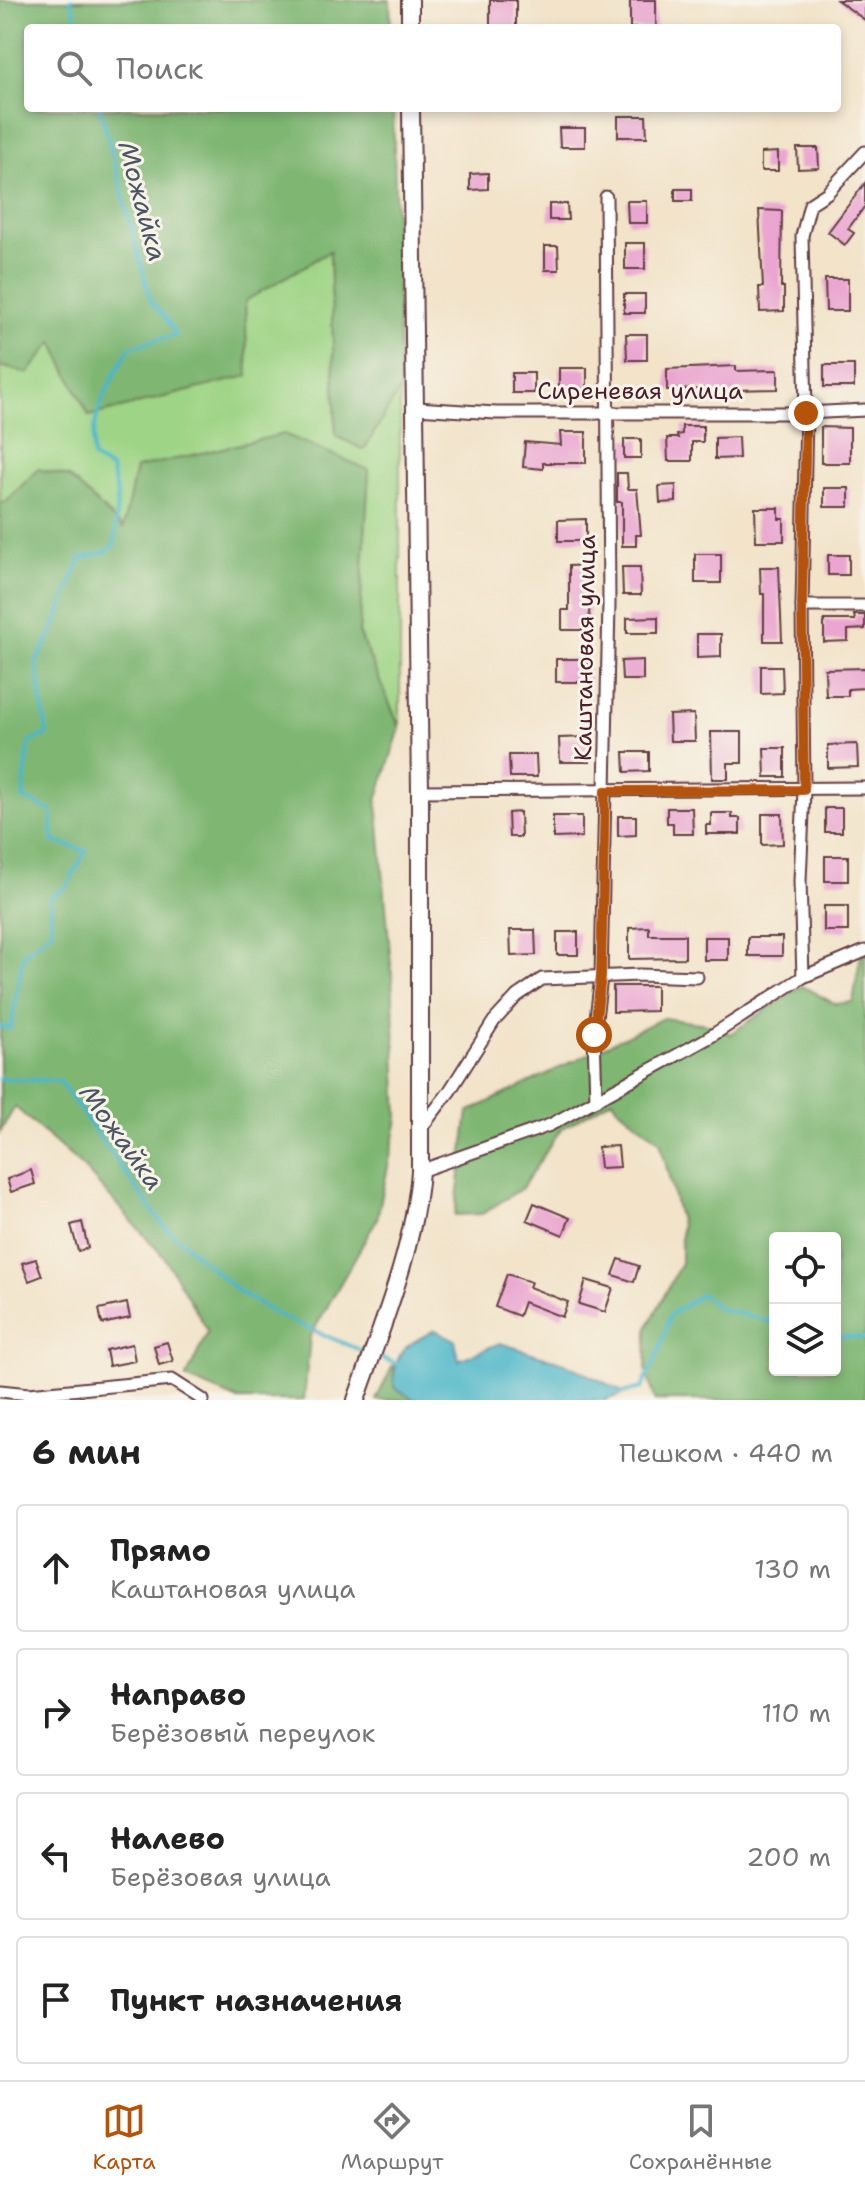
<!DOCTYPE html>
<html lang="ru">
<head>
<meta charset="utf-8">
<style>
  :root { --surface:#fff; --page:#f2f2f2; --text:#222; --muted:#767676; --line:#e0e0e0; --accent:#b45309 }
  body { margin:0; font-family:"Shantell Sans",sans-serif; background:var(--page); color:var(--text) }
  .controls { position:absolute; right:24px; bottom:24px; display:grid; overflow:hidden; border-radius:8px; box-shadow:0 4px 12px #0003 }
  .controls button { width:72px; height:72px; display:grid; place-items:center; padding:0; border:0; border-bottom:2px solid var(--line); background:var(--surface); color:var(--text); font:40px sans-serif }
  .stop { position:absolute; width:24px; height:24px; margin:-18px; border:6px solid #b45309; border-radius:50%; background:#fff }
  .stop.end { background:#b45309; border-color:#fff; box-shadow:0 2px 8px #0008 }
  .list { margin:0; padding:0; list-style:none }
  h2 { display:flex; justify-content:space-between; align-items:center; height:104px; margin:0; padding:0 32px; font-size:34px }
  h2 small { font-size:26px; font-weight:400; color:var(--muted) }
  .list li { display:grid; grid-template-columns:52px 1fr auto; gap:24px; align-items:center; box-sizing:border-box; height:128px; margin:0 16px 16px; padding:0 16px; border:2px solid var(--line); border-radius:8px }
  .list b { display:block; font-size:30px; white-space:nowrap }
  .list p { margin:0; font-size:26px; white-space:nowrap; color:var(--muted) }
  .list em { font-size:26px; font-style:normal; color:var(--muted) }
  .icon { flex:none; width:44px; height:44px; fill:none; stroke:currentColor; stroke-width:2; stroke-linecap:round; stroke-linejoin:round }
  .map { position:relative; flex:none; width:865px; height:1400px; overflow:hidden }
  .search { position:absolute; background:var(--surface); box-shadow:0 4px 12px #0003; left:24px; right:24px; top:24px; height:88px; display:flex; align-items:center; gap:20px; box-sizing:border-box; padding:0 28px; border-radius:8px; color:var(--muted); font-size:30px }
  .sheet { height:680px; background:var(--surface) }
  nav { display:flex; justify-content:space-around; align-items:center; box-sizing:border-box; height:112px; border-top:2px solid var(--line); background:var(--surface); font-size:22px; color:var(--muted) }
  nav a { display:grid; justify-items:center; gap:4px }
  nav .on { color:var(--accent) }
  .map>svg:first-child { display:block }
  .green { fill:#9ed485; stroke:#747a58; stroke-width:2 }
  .forest { fill:#7eb672; stroke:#646a4e; stroke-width:2; fill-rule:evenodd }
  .water { fill:#4cb6c9; stroke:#4b6a7a; stroke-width:2 }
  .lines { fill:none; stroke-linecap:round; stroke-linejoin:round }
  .stream { stroke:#4cb6c9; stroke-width:4 }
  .building { fill:#eaa5d0 }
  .minor-casing { stroke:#633c43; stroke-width:15 }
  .secondary-casing { stroke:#633c43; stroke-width:20 }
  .minor { stroke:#fff; stroke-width:11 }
  .secondary { stroke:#fff; stroke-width:16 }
  .route { stroke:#b45309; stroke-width:10 }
  .labels { text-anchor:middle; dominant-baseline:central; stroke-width:6; stroke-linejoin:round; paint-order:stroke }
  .street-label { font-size:24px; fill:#4a1f2b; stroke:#f7f3e8 }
  .water-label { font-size:26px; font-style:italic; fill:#4b5462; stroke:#f7f3e8 }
</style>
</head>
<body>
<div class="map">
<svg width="865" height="1400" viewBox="0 0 865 1400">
  <rect width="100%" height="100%" fill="#f7f3e8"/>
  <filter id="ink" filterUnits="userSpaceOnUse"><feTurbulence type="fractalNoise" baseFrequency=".0125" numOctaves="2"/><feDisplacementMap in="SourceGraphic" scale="16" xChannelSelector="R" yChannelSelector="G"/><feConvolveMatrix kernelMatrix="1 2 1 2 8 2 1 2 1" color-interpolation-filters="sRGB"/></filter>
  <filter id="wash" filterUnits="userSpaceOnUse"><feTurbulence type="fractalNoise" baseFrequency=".006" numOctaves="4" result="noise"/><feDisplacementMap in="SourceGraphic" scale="32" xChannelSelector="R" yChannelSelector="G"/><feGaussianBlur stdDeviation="1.8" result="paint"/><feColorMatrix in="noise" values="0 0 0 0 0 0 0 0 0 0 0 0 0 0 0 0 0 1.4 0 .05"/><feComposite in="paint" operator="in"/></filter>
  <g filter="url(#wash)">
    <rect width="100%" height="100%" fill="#f2e3c9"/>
    <!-- green -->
    <path class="green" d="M330,251L336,435L364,449L400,389V728L359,633L369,470L123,528L69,477L38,469L7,501L0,503V366L28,373L53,341L247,376L245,301Z"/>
    <!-- forest -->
    <g class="forest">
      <path d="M0,0H390L391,28H28V108H393L400,389L364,450L336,436L330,251L245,301L248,376L89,416L53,342L28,373L0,366Z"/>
      <path d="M284,434L369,470L359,633L400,728L377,800L392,976L398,1119L377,1219L310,1337L304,1400H239L186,1378L208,1331L164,1257L84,1168L15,1107L0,1132V503L7,501L38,469L69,477L123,528L136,468Z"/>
      <path d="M861,953H865V1400H655L646,1369L647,1329L681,1263V1225L660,1141L618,1108L613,1099L561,1129L522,1188L482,1214L455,1215L468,1112L663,1018L707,1024L730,1034L802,986L835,1004L853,1002ZM775,1238H835V1370H775Z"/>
      <path d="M394,1363V1387L415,1400H376Z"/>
    </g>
    <!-- water -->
    <path class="water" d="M435,1330L455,1340L459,1360L500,1343L564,1363L626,1393L605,1400H415L394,1387C394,1350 404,1347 435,1330Z"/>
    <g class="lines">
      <!-- stream -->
      <g class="stream">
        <path d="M71,0L79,28"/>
        <path d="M0,1027L11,1028L23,955L51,931L50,897L66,888L86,851L53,841L51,811L23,798L29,743L47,734L36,663L56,623L80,559L106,552L115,543L117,495L111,469L93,458C90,414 109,384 130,347L176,335L167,320L151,302L100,108"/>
        <path d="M0,1079L59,1081L162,1224L236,1290L279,1316L367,1353"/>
        <path d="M835,1336L865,1338"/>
        <path d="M375,1356L397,1364"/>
        <path d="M622,1393L642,1388L659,1351L670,1315L702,1294L717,1308L775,1323"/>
      </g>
    </g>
    <g id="blocks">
      <!-- building -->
      <g class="building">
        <rect x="490" y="0" width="26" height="28"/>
        <rect x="630" y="0" width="26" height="28"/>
        <path d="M837,0H865V20Z"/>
        <path d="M618,116H646L647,137H618Z"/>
        <path d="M559,128H585V147H560Z"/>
        <path d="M797,148H818L819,168L798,169Z"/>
        <path d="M778,152V171H761V153Z"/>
        <path d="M488,173V189L470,190V174Z"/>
        <path d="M865,183V206L848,229L854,233L845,245L828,232Z"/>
        <rect x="675" y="189" width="17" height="12"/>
        <path d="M627,201H647V223H628Z"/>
        <path d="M549,204H567L568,220H549Z"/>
        <path d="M759,210L782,211L781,287H784V311L760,312L759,287H763Z"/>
        <rect x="625" y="243" width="20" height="26"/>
        <path d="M545,246H558L559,270H545Z"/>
        <path d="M825,279H848V311H826Z"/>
        <rect x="624" y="294" width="21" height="19"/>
        <path d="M626,334H647V360H627Z"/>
        <rect x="824" y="365" width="30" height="22"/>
        <path d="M736,366V371L778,370V389L736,390V394H708V389L667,390V369Z"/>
        <path d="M559,368H587V389L559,390Z"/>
        <rect x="512" y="373" width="22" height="20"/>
        <path d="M682,426H703V442H692V461H668L667,438H678L677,435L682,434Z"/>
        <path d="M821,427L850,428V463H821Z"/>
        <path d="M560,432H586V463H543V469L523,467L525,442L561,445Z"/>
        <path d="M738,437L739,458L715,459V438Z"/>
        <rect x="624" y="439" width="17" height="19"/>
        <path d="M617,473H627L628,489H637L641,535H636V546H622V502H617Z"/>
        <path d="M676,485V502L660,503L659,486Z"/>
        <rect x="824" y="488" width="25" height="19"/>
        <path d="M755,508H779V519H784V541H756Z"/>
        <path d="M586,519V541H558V520Z"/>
        <rect x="695" y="554" width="26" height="29"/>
        <rect x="828" y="555" width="21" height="20"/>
        <path d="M587,565L590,630H562V610H569V566Z"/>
        <path d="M622,567H640L641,595H623Z"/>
        <path d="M760,567H779L782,641H764V594H761Z"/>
        <path d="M854,615H865V629L848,630V641L824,642V620H855Z"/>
        <path d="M658,617V633H627V618Z"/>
        <path d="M697,634H721V657L697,658Z"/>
        <path d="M556,659H588L589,682H556Z"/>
        <path d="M643,660V680H622L621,661Z"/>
        <path d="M761,666H782L783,693L761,694Z"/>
        <path d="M865,668V688L848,689V696H826L825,669Z"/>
        <path d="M694,714L695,741H670L669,715Z"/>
        <path d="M711,732H742V763H728V779H712Z"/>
        <path d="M590,737V762H560L559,738Z"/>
        <path d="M857,744L858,767L828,768V745Z"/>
        <path d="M764,748H785V777H765Z"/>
        <path d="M624,752H649V771L625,772Z"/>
        <path d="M509,755H536L537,777H510Z"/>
        <path d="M667,808H692L693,834H673V823H667Z"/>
        <rect x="825" y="808" width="17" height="24"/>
        <path d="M520,812L521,837H509L508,813Z"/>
        <path d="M711,813H732V818H740V834H706V825H711Z"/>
        <path d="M762,814H782L783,844L762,845Z"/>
        <path d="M553,816H582V837L553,838Z"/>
        <path d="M618,816H636V835L618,836Z"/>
        <rect x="825" y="856" width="23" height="25"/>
        <rect x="824" y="906" width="24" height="25"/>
        <path d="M649,927V935H685V958L629,959V928Z"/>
        <path d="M510,930H535L536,955L511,956Z"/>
        <rect x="557" y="932" width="21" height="23"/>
        <rect x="704" y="937" width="24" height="23"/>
        <rect x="748" y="937" width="34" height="19"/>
        <path d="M613,986H656V1011L613,1012Z"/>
        <path d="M618,1146L620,1167L600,1168L598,1147Z"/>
        <path d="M31,1170L35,1184L11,1192L7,1179Z"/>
        <path d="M534,1203L570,1218L563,1235L527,1220Z"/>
        <path d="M82,1222L88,1248L78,1251L71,1225Z"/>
        <path d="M36,1259L42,1276L29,1281L22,1263Z"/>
        <path d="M619,1259L639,1266L634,1282L613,1275Z"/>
        <path d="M507,1274L531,1282L529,1287L568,1302L562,1317L524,1302L519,1316L495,1307Z"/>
        <path d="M586,1280L613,1288L605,1312L579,1304Z"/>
        <path d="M127,1303L130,1318L102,1324L99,1309Z"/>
        <path d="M167,1342L173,1361L159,1365L154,1346Z"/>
        <path d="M132,1344L135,1361L109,1366L106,1350Z"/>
      </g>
    </g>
  </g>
  <g filter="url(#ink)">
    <use href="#blocks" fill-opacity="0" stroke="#633c43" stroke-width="2"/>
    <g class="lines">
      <defs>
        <g id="minor">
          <path d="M416,408L496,413H806L865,410"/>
          <path d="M802,606H865"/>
          <path d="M420,791L865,788"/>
          <path d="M803,977L800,881L804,790L802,606L806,413L802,236L810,204L827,193L865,152"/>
          <path d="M596,1100L594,1035L601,977L609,604L606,197"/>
          <path d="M422,1127L449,1092L494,1021L517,996L542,979L639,975L697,977"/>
          <path d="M420,1171L550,1125L708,1038L803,977L865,951"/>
          <path d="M0,1391L29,1394L172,1380L203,1400"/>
        </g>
        <g id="secondary">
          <path d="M410,28V0"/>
          <path d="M356,1400C382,1325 414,1250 420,1171V791L411,108"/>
        </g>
      </defs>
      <!-- minor casing -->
      <use href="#minor" class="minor-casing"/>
      <!-- secondary casing -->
      <use href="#secondary" class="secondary-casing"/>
      <!-- minor -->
      <use href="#minor" class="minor"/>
      <!-- secondary -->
      <use href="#secondary" class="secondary"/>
    </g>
  </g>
  <g class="lines" filter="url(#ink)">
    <!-- route -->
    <path class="route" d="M594,1035L601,977L605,791L804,790L802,606L806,413"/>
  </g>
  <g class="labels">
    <!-- street labels -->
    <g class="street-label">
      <text x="640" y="391">Сиреневая улица</text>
      <text transform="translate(585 648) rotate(-89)">Каштановая улица</text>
    </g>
    <!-- water labels -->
    <g class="water-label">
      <text transform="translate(143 201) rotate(75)">Можайка</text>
      <text transform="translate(122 1137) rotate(54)">Можайка</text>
    </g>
  </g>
</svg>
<div class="controls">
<button><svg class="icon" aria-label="locate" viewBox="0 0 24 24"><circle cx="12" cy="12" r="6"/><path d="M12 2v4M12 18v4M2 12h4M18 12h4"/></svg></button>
<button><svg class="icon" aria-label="layers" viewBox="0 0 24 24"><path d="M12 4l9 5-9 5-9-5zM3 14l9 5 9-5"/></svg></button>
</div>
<div class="stop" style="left:594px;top:1035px"></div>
<div class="stop end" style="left:806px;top:413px"></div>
<div class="search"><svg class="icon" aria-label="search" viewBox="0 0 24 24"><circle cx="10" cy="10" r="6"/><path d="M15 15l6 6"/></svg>Поиск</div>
</div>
<section class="sheet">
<h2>6 мин<small>Пешком · 440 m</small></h2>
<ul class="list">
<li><svg class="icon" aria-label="ahead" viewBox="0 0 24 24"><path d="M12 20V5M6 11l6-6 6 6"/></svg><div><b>Прямо</b><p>Каштановая улица</p></div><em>130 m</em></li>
<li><svg class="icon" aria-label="right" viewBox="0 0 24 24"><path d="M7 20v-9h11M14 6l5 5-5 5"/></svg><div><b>Направо</b><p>Берёзовый переулок</p></div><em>110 m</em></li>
<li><svg class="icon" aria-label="left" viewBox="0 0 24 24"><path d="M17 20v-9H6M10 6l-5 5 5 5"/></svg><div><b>Налево</b><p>Берёзовая улица</p></div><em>200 m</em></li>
<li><svg class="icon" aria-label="arrive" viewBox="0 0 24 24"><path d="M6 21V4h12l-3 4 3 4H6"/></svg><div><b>Пункт назначения</b></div></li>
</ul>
</section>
<nav>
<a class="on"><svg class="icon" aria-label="map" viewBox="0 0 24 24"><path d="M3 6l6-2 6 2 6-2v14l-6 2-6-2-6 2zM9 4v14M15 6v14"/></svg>Карта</a>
<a><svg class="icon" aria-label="directions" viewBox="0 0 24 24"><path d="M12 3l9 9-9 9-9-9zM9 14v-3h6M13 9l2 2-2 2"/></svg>Маршрут</a>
<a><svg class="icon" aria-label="saved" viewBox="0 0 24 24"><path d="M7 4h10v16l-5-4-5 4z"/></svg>Сохранённые</a>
</nav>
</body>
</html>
